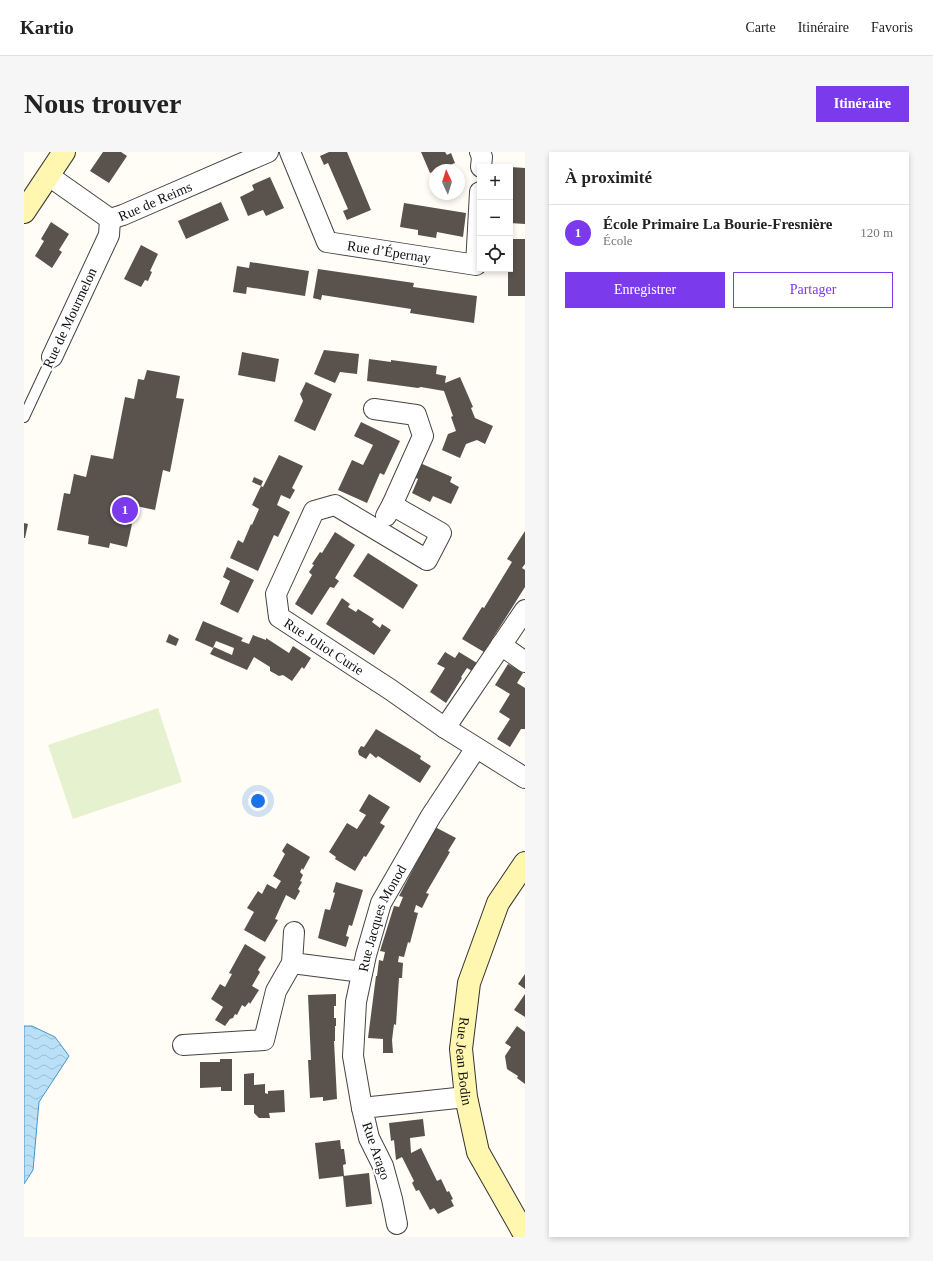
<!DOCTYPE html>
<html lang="fr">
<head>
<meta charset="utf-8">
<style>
  :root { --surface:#fff; --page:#f6f6f6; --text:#222; --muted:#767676; --line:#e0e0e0; --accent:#7c3aed }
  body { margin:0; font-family:Georgia,serif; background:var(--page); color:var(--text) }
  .controls { position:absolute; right:12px; top:12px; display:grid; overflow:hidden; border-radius:0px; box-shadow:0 2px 6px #0003 }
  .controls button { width:36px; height:36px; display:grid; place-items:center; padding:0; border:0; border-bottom:1px solid var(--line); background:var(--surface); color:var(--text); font:20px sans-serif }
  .compass { position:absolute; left:405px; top:12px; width:36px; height:36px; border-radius:50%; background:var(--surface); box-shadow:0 2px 6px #0003; rotate:356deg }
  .you { position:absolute; left:234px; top:649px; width:14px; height:14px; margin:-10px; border:3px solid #fff; border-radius:50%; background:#1a73e8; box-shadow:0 0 0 6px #1a73e833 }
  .badge { display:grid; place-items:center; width:26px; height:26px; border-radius:50%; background:var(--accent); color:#fff; font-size:13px; font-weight:700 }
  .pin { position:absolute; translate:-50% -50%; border:2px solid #fff; box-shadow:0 1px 4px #0006 }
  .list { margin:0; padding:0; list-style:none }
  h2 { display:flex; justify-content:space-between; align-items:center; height:52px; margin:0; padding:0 16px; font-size:17px }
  h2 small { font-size:13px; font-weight:400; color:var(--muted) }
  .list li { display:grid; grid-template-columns:26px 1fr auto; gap:12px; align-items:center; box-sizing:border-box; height:56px; padding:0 16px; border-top:1px solid var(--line) }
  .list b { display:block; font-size:15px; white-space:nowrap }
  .list p { margin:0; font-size:13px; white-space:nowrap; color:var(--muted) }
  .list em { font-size:13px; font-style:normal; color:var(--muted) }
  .actions { display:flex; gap:8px; padding:12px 16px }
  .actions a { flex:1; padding:9px 0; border:1px solid var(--accent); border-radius:0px; text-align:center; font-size:14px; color:var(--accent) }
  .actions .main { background:var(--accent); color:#fff }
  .icon { flex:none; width:22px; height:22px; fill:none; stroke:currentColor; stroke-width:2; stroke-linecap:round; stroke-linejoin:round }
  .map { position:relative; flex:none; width:501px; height:1085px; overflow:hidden; border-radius:0px }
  header { display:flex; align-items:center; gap:24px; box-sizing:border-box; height:56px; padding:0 20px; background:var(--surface); border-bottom:1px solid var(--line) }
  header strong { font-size:19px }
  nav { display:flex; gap:22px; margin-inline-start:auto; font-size:14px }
  .intro { display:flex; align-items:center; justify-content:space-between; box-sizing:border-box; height:96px; padding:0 24px }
  h1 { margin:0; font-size:28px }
  .button { padding:10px 18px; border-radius:0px; background:var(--accent); color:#fff; font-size:14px; font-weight:700 }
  main { display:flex; gap:24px; padding:0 24px }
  aside { flex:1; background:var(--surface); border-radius:0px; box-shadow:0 2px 6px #0003 }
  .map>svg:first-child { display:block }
  .pitch { fill:#e6f2cf }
  .water { fill:url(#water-waves); stroke:#3f96cf }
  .building { fill:#5a524d }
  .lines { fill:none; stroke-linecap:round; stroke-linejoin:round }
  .lane-casing { stroke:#444; stroke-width:12 }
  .street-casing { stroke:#444; stroke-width:22 }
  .secondary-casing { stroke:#333; stroke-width:24 }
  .lane { stroke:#fff; stroke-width:10 }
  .street { stroke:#fff; stroke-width:20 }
  .secondary { stroke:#fff6b0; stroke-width:22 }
  .labels { text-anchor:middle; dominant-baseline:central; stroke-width:4; stroke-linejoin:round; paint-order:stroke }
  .street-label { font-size:14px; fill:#111; stroke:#fff }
</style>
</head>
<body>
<header>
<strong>Kartio</strong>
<nav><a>Carte</a><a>Itinéraire</a><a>Favoris</a></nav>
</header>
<div class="intro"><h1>Nous trouver</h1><a class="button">Itinéraire</a></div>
<main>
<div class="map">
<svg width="501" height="1085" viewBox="0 0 501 1085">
  <defs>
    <pattern id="water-waves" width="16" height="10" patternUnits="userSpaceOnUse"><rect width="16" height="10" fill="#b9e0f7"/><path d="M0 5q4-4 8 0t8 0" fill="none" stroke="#9ebfd3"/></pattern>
  </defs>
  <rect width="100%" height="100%" fill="#fffdf5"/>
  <!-- pitch -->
  <path class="pitch" d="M134,556L158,630L49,667L24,593Z"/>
  <!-- water -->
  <path class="water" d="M0,874H8L31,885L45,904L15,950L9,1018L0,1032Z"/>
  <!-- building -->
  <g class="building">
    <path d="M79,0H97L103,4L85,31L66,19Z"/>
    <path d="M305,0H323L347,58L323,68L319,59L324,57L304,11L300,13L296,4Z"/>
    <path d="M397,0H421L423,3L427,1L431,11L406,21Z"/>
    <path d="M486,15L501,16V72L486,71Z"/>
    <path d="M246,25L260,56L242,64L239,58L224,64L216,45L230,38L228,33Z"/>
    <path d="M197,50L205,68L162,87L154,69Z"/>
    <path d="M380,51L442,61L439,85L413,80L412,86L394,83V78L376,75Z"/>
    <path d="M27,70L45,82L35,98L38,100L28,116L11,104L20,89L17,87Z"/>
    <path d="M486,87H501V144H484V117H486Z"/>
    <path d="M117,93L134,102L126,119L128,120L124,129L121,128L117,135L100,127Z"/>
    <path d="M226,110L285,119L281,144L223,135L222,142L209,140L213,114L225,116Z"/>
    <path d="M294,117L390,131L389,135L453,144L450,171L386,161L387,157L298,143L297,148L289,146Z"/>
    <path d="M300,198L335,202L333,222L316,220L311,231L290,222Z"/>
    <path d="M218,200L255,207L251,230L214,223Z"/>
    <path d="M345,207L367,210V208L413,214L412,222L422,224L421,231L436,225L449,255L447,256L451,266L469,274L461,292L453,288L442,292L436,306L418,298L424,282L432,279L427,265L429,264L420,239L397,235L394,236L343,229Z"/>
    <path d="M123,218L156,224L152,246L160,247L146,320L139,318L131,358L93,350L90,369L108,372L103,395L86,391L85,396L64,392L65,384L33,378L40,341L46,342L50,322L62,325L67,303L89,307L101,245L110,247L114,227L120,228Z"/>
    <path d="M282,230L308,242L291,279L270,269L279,249L276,242Z"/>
    <path d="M337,270L376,289L360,323L356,321L343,351L314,338L328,308L339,313L349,293L330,284Z"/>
    <path d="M255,303L279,314L268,336L271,338L266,347L257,343L253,353L266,360L254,385L250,383L234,419L206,406L214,388L219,391L227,372L228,373L235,357L228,353L237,334L239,335Z"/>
    <path d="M396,311L428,325L426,330L435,335L427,352L409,344L406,350L388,341L394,327L390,325Z"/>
    <path d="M230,325L239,329L237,334L228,330Z"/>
    <path d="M0,371L4,372L1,386H0Z"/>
    <path d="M501,379V412L498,416L501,418V435L460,500L438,487L458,455L460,456L488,410L483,407Z"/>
    <path d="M311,380L331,393L311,426L315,429L310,436L306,435L288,463L271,452L288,423L285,420L290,413L288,412L296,400L298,401Z"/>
    <path d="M344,401L394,433L379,457L329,424Z"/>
    <path d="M203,415L230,428L214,461L196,452L206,429L199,425Z"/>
    <path d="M318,446L326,452L324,455L332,460L334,457L350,467L348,470L356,476L358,472L367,478L350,503L302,472Z"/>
    <path d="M179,469L219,486L217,489L225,492L229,483L242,488V486L265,501L269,494L287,506L280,517L278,515L268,529L259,523L255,524L246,519V515L230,505L223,518L186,502L190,495L208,503L210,496L192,489L189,496L171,488Z"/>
    <path d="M145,482L155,487L152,494L142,490Z"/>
    <path d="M421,500L431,506L435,500L453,511L448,519L443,516L437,525L438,526L422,551L406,540L421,516L413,512Z"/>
    <path d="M484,512L499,521L493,531L501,536V577H497L486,595L473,587L486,567L475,560L486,542L471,533Z"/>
    <path d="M352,577L397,604L396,607L407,614L396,631L354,604L352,606L346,601L342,607L335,603L334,599L337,594L340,595Z"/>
    <path d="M345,642L366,655L356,671L361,674L342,705L340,704L331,719L311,707L312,705L305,700L323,671L333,677L342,663L335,659Z"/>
    <path d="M411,675L432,686L424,699L426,700L402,741L405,742L398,756L392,753L390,760L394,761L386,791L384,790L380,805L375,804L374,810L379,811L378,826H375L372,873L370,872L368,888L369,901H359V887L344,886L352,824H353L355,808L359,809L361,800L356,799L370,754L375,755L379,745L375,744Z"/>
    <path d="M263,691L286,705L279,718L278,716L276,720L279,723L276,729L278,730L274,737L276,739L271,748L262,743L251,767L254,768L241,790L220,778L230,760L223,756L234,739L238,742L243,732L252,737L257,729L249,724L261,702L258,699Z"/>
    <path d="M312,730L339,738L328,774L325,773L322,784L325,785L322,795L294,786L301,757L306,758L311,741L309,740Z"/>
    <path d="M221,792L242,805L234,818L236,820L228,834L235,838L226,852L225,850L221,855L218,853L213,863L211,862L209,866L206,867L201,874L191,868L199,855L187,847L196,832L201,835L208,822L205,821Z"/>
    <path d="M501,822V837L494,832Z"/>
    <path d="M312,842V854H310V866H312V874H311V889H310L313,947L299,949V945L286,946L284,908H287L284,843Z"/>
    <path d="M501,842V865L490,858Z"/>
    <path d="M493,874L501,880V932L493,926L494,924L483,917L481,904L487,895L481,891Z"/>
    <path d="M196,907H208V939H197V935L176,936V910H196Z"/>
    <path d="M230,921V933L241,932V941L244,942V939L260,938L261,960L245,961L246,966H235L230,961V953H220V922Z"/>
    <path d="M399,967L401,984L386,986L387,1001L397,996L413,1029L417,1027L423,1040L425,1039L429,1047L427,1048L430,1054L414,1062L410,1056L406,1058L395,1038L392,1039L388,1031L390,1029L378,1005L372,1008L370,988L367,989L365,971Z"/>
    <path d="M316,988L317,997H320L322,1012L319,1013L320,1024L295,1027L291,991Z"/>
    <path d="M345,1021L348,1052L322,1055L319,1024Z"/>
  </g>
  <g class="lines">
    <defs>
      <path id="lane" d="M0,265L28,205"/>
      <g id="street">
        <path id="s1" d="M266,0L303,90L452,113L456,40"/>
        <path d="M456,0L458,5L457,15"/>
        <path id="s2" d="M25,24L86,67L99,63L244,0"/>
        <path d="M28,205L85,83L86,67"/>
        <path d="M350,257L392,263L399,284L368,353L362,364"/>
        <path id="s3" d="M368,353L417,381L403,408L311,353L290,359L252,442L255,465L367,538L421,576L501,626"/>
        <path d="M477,493L501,510"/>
        <path d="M421,576L501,458"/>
        <path d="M270,780L268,811L338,820"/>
        <path d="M159,893L240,888L252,839L268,811"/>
        <path id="s4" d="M338,956L329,904L332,850L342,803L357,751L407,664L452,596"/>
        <path d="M373,1072L368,1047L359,1014L345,986L338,956L442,945"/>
      </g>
      <g id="secondary">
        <path d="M0,60L40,0"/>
        <path id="s5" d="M501,711L474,751L445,831L437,897L442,945L454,1000L501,1083"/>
      </g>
    </defs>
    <!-- lane casing -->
    <use href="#lane" class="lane-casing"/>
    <!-- street casing -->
    <use href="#street" class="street-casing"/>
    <!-- secondary casing -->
    <use href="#secondary" class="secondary-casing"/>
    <!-- lane -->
    <use href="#lane" class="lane"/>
    <!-- street -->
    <use href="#street" class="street"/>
    <!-- secondary -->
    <use href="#secondary" class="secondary"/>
  </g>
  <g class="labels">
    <!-- street labels -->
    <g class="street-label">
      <text stroke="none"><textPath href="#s2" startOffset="123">Rue de Reims</textPath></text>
      <text stroke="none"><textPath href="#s1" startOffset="160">Rue d’Épernay</textPath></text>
      <text transform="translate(46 166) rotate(-65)">Rue de Mourmelon</text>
      <text stroke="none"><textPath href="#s3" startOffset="384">Rue Joliot Curie</textPath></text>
      <text stroke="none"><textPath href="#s4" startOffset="195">Rue Jacques Monod</textPath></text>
      <text stroke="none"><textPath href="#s5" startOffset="212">Rue Jean Bodin</textPath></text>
      <text transform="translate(352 999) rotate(71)">Rue Arago</text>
    </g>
  </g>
</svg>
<div class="controls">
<button>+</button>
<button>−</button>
<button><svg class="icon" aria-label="locate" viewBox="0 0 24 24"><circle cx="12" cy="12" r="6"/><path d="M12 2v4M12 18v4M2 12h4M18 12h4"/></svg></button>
</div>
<svg class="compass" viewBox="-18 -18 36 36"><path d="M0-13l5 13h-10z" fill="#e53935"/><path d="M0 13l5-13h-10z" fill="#767676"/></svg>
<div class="you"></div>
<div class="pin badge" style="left:101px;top:358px">1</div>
</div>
<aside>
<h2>À proximité<small></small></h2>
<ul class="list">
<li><span class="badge">1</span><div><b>École Primaire La Bourie-Fresnière</b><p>École</p></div><em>120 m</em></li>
</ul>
<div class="actions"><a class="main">Enregistrer</a><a>Partager</a></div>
</aside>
</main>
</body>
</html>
